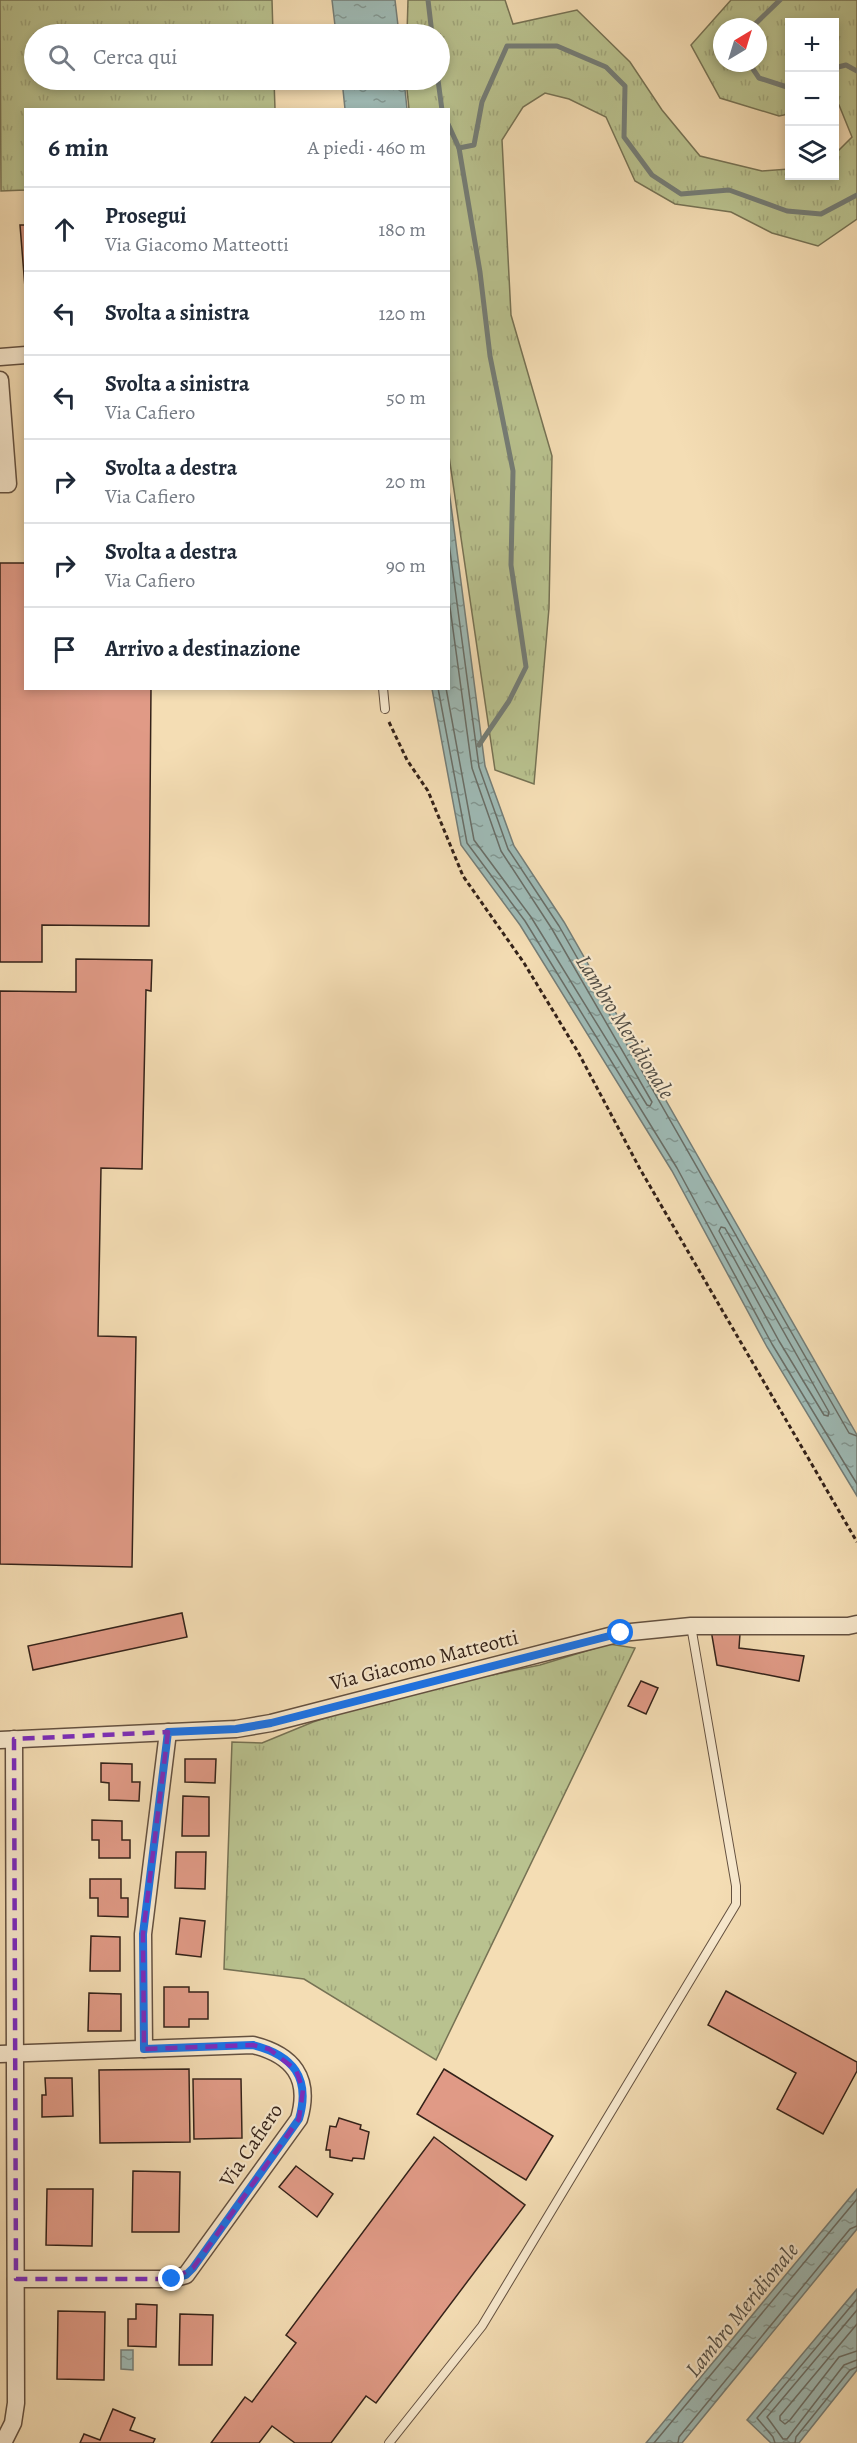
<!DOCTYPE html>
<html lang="it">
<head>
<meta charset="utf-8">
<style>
  :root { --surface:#fff; --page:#f2f2f3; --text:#1f2937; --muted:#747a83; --line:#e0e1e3 }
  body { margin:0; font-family:Alegreya,serif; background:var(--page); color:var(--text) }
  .controls { position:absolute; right:18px; top:18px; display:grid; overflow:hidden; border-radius:0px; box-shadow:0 3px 9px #0003 }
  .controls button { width:54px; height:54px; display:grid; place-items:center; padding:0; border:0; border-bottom:2px solid var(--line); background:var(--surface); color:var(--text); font:30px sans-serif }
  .compass { position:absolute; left:713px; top:18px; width:54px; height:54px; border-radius:50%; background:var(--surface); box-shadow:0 3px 9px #0003; rotate:38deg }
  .stop { position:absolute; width:18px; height:18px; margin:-14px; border:4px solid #1a73e8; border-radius:50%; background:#fff }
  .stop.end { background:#1a73e8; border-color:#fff; box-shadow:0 2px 6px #0008 }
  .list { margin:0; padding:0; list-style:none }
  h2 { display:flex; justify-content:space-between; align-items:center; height:78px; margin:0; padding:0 24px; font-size:26px }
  h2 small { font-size:20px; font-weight:400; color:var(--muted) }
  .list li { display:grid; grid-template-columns:39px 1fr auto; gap:18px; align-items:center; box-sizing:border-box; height:84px; padding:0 24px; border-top:2px solid var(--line) }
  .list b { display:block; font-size:22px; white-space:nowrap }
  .list p { margin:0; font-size:20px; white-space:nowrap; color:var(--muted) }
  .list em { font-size:20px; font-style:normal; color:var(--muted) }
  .icon { flex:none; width:33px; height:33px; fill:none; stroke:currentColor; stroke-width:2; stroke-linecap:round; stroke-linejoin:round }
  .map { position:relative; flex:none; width:857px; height:2443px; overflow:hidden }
  .search { position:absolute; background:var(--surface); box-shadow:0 3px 9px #0003; left:24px; top:24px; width:426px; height:66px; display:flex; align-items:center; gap:15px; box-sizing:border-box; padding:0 21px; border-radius:33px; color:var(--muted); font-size:22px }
  .panel { position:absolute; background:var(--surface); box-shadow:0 3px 9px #0003; left:24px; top:108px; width:426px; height:582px; border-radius:0px }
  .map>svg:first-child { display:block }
  .grass { fill:url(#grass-tufts); stroke:#767254; stroke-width:1.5; fill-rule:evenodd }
  .water { fill:url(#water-ripples); stroke:#747d77; stroke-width:1.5 }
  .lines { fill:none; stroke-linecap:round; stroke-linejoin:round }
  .shore { stroke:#696e67; stroke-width:1.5 }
  .stream { stroke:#747d77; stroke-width:5 }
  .building { fill:#e09a86; stroke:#342219; stroke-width:1.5 }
  .service-casing { stroke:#645140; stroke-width:10 }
  .minor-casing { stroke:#645140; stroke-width:19 }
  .path { stroke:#342219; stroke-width:3; stroke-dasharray:4.5 3; stroke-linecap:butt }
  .service { stroke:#f8e9ce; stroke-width:8 }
  .minor { stroke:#f8e9ce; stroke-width:16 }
  .route { stroke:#1a73e8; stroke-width:8 }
  .marked { fill:none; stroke:#7b2cbf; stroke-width:4.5; stroke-dasharray:12 8; stroke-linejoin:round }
  .labels { text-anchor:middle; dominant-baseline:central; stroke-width:4.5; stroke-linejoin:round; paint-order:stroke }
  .street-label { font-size:21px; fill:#342219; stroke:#f8e9ce }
  .water-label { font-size:22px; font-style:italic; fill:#545048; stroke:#f8e9ce }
</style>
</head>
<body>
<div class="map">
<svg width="857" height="2443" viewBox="0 0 857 2443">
  <defs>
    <pattern id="grass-tufts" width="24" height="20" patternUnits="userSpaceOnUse" patternTransform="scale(1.5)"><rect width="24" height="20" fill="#b9c28f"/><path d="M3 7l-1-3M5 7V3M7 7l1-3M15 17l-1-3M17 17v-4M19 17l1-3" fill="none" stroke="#a0a67b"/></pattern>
    <pattern id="water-ripples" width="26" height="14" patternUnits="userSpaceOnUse" patternTransform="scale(1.5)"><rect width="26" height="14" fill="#9ebab5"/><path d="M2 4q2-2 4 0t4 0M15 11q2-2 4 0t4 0" fill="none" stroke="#829792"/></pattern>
  </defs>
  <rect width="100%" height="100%" fill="#f4ddb4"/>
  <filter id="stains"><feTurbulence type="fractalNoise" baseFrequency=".00333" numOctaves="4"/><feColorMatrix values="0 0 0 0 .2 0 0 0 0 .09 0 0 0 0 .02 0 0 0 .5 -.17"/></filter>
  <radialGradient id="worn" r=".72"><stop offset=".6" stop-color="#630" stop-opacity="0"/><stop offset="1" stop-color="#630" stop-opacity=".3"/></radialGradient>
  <!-- grass -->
  <g class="grass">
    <path d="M0,0H272L273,34H34V80H274L275,109L26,110L25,190L1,191Z"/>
    <path d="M408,0H505L513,24L577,10L630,62L662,110L700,156L762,171L789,169L790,176H834L835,154L852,137L839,105H835L834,22H790L789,114L779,116L720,98L691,45L731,0H857V219L818,246L772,233L731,212L675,204L635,181L606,117L569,99L545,93L523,107L502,140L511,315L552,456L549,608L534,784L495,770L449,456L448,110L409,109L406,80H440V34H407ZM722,27H758V63H722Z"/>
    <path d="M609,1644L635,1648L436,2060L304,1979L224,1969L232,1742L262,1743L313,1722L399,1694L540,1665Z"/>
  </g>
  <!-- water -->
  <g class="water">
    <path d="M332,0H395L399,34H336Z"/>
    <path d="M342,80H404L407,109H345Z"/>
    <path d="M449,490L485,766L514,846L564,922L857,1435V1496L767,1347L672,1171L520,925L461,845L432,689L448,688Z"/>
    <path d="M857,2189V2229L682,2443H646Z"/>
    <path d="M857,2289V2370L799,2443H771L747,2420Z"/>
    <path d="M121,2350H133V2370L121,2369Z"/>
  </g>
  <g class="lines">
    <!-- shore -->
    <g class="shore">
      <path d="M448,536L479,767L508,849L559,926L849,1433L857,1436"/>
      <path d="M438,688L467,843L525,921L677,1168L772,1344L857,1484"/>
      <path d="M446,688L474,840L531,917L647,1105L650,1106L652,1102L552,929L501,851L472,768L448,593"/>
      <path d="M721,1227L725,1228L829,1412L828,1416L824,1415L779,1341L719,1231Z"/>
      <path d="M857,2310L767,2417L783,2439H787L844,2365L857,2360"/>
      <path d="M857,2324L780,2416V2420L785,2424L790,2420L839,2357L857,2351"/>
      <path d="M654,2443L857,2199"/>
      <path d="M678,2443L679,2437L850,2229L857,2226"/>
      <path d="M775,2443L773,2437L757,2418L857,2299"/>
      <path d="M795,2443L796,2437L850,2370L857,2367"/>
    </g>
    <!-- stream -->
    <g class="stream">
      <path d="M428,0L432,34"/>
      <path d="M752,27L780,0"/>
      <path d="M749,63L759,78L790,88"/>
      <path d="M834,68L846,65L857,71"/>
      <path d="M438,80L442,110"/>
      <path d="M448,124L459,148L480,272L490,356L513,471L511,565L526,667L509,701L479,745"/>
      <path d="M459,148L474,145L482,102L507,46H557L606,67L625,86L624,137L652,175L681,194L729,190L787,211L821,214L857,195"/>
    </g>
  </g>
  <!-- building -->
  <g class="building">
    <path d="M20,225H26V300Z"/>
    <path d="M0,563H26V688H151L149,926L42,925V962H0Z"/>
    <path d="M76,959L152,960L151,991L146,990L142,1169L101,1168L98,1336L136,1337L132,1567L0,1564V991L76,992Z"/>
    <path d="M182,1613L187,1637L33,1670L28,1646Z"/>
    <path d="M711,1630L740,1634L739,1648L804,1656L799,1681L717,1665Z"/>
    <path d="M641,1681L658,1688L646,1714L628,1706Z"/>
    <path d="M185,1759H216L215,1783L185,1782Z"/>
    <path d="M101,1763L132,1764V1782H140L139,1801L109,1800V1783L101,1782Z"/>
    <path d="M183,1796L209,1797V1836H182Z"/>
    <path d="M92,1820L122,1821V1840H130V1858H99V1840H92Z"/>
    <path d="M176,1852H206L205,1889L175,1888Z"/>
    <path d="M90,1879H121V1898H128V1917L98,1916V1898H90Z"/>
    <path d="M180,1918L205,1921L201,1957L176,1954Z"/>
    <path d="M91,1936L120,1937V1971H90Z"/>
    <path d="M164,1987H189V1992H208V2019H189V2027H164Z"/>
    <path d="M726,1991L857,2062V2071L823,2134L777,2109L796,2073L708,2025Z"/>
    <path d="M89,1993L121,1994V2031H88Z"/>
    <path d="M189,2069L190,2142L100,2143L99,2070Z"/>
    <path d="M444,2069L553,2136L526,2180L417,2114Z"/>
    <path d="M45,2078H72L73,2116L42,2117V2095H46Z"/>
    <path d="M193,2079H241L242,2138L194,2139Z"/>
    <path d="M339,2118L361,2125L360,2129L369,2132L364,2159L353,2158L352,2161L330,2157V2150H326L330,2126L336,2127Z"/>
    <path d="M434,2137L525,2205L376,2403L366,2396L331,2443H295L272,2426L259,2443H211L245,2397L252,2402L296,2343L286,2335Z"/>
    <path d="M296,2166L333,2194L317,2217L279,2187Z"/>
    <path d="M133,2171L180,2172L179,2232H132Z"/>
    <path d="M47,2189H93L92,2246L46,2245Z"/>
    <path d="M136,2304L157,2305L156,2347L128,2346V2319H136Z"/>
    <path d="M58,2311L105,2312L104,2380L57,2379Z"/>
    <path d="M180,2314L213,2315L212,2365H179Z"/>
    <path d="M113,2409L135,2418L130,2430L155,2439L153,2443H80L84,2434L100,2440Z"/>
  </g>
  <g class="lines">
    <defs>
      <g id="service">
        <path d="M383,688L385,709"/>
        <path d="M389,2443L482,2326L736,1904V1886L691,1626"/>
      </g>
      <g id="minor">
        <path d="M0,357L26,355"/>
        <path d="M0,380L8,484H0"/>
        <path d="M0,1740L236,1729L271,1723L621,1633L691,1626H848L857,1624"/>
        <path d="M144,2049L143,1934L168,1732"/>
        <path d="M0,2054L253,2045C293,2055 311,2078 299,2119L186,2275L172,2279H16"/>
        <path d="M3,2443L13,2423L16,2403L14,1739"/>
      </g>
    </defs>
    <!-- service casing -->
    <use href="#service" class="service-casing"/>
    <!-- minor casing -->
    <use href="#minor" class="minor-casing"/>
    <!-- path -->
    <path class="path" d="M389,722L407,760L428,791L463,876L524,963L578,1052L640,1169L857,1542"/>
    <!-- service -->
    <use href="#service" class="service"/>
    <!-- minor -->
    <use href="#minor" class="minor"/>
  </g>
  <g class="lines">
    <!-- route -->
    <path class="route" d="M172,2279L186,2275L193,2268L299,2119C311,2078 293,2055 253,2045L144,2049L143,1934L168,1732L236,1729L271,1723L621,1633"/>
  </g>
  <!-- marked area -->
  <path class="marked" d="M168,1732L143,1934L144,2049L253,2045L269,2049L296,2070L303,2090L299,2119L193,2268L172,2279H16L14,1739Z"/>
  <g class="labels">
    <!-- street labels -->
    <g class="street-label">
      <text transform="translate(424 1660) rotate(-14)">Via Giacomo Matteotti</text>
      <text transform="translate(251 2145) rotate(-56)">Via Cafiero</text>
    </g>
    <!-- water labels -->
    <g class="water-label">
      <text transform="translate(625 1027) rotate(58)">Lambro Meridionale</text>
      <text transform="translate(742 2310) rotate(-51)">Lambro Meridionale</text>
    </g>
  </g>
  <rect width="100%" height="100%" filter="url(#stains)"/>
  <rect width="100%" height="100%" fill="url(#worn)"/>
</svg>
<div class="controls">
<button>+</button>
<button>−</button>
<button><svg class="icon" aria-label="layers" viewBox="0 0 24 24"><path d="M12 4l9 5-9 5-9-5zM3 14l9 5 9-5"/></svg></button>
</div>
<svg class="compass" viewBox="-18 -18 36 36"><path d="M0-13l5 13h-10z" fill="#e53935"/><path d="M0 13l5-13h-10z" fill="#747a83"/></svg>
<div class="stop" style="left:621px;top:1633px"></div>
<div class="stop end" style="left:172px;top:2279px"></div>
<div class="search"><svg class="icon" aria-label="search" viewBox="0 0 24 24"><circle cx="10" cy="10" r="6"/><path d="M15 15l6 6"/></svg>Cerca qui</div>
<section class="panel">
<h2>6 min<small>A piedi · 460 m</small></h2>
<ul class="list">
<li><svg class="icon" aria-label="ahead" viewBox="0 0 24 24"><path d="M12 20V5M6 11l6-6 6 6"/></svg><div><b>Prosegui</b><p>Via Giacomo Matteotti</p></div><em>180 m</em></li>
<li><svg class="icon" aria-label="left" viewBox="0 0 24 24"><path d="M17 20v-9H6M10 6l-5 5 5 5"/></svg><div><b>Svolta a sinistra</b></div><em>120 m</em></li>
<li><svg class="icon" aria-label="left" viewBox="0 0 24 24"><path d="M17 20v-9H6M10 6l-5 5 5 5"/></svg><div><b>Svolta a sinistra</b><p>Via Cafiero</p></div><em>50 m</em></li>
<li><svg class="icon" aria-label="right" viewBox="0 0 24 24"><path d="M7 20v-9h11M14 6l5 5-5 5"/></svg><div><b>Svolta a destra</b><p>Via Cafiero</p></div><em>20 m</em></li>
<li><svg class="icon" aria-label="right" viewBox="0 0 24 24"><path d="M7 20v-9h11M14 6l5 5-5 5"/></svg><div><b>Svolta a destra</b><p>Via Cafiero</p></div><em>90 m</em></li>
<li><svg class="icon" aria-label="arrive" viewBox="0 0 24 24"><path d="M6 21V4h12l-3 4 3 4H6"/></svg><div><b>Arrivo a destinazione</b></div></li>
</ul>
</section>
</div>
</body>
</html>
